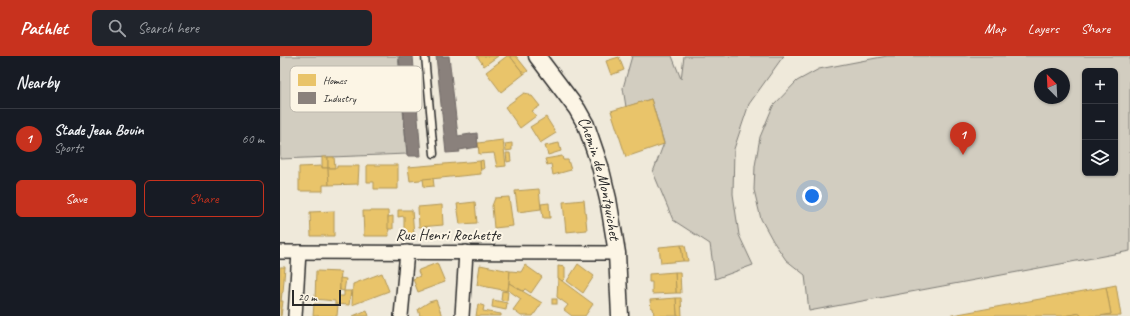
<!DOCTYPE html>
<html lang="en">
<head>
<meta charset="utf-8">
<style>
  :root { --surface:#171b24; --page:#20242c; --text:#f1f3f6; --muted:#9ea1a6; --line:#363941; --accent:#c8321e }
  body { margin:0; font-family:Caveat,sans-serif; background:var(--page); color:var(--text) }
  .controls { position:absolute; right:12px; top:12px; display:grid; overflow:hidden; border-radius:6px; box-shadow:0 1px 3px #0004 }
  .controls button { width:36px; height:36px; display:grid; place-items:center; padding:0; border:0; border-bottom:1px solid var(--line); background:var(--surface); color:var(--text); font:20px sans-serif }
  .compass { position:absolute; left:754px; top:12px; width:36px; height:36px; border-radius:50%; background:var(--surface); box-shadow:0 1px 3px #0004; rotate:336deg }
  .scale { position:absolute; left:12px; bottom:10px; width:49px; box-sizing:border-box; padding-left:4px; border:2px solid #2b2b2b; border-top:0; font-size:11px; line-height:14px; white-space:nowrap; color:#2b2b2b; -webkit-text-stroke:3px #fcf5e5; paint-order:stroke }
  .you { position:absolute; left:532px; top:140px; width:14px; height:14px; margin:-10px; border:3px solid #fff; border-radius:50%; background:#1a73e8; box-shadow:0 0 0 6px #1a73e833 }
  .badge { display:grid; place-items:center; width:26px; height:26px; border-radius:50%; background:var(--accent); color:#fff; font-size:13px; font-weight:700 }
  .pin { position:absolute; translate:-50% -33px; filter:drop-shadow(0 1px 2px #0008) }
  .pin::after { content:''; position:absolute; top:21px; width:14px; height:12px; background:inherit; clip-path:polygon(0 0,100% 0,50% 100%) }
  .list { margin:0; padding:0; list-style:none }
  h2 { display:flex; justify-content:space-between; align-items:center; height:52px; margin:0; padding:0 16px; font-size:17px }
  h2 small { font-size:13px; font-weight:400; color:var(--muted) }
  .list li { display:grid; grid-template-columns:26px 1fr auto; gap:12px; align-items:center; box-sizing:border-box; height:60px; padding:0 16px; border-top:1px solid var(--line) }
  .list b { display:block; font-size:15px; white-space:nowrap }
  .list p { margin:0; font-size:13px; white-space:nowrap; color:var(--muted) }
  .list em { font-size:13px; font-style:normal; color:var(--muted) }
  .actions { display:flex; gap:8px; padding:12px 16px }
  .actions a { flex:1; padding:9px 0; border:1px solid var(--accent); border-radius:6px; text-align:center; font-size:14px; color:var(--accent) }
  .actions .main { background:var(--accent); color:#fff }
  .icon { flex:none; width:22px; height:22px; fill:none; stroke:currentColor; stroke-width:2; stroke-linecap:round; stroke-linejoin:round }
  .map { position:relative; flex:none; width:850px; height:260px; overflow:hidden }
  header { display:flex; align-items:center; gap:24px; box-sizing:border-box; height:56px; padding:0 20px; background:var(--accent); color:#fff }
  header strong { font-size:19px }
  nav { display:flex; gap:22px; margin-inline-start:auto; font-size:14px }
  .search { width:280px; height:36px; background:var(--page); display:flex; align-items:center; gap:10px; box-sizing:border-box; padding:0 14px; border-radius:6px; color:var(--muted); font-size:15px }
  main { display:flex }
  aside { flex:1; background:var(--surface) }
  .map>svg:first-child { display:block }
  .green { fill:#d2cdc0; stroke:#7e7c76; fill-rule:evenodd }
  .homes { fill:#e9c46a; stroke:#b09657 }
  .industry { fill:#8a817c; stroke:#6e6764 }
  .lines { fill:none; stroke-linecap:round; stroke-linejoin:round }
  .service-casing { stroke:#2b2b2b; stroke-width:9 }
  .minor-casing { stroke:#2b2b2b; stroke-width:16 }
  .tertiary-casing { stroke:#2b2b2b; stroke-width:19 }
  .service { stroke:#fcf5e5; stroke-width:6 }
  .minor { stroke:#fcf5e5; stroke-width:13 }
  .tertiary { stroke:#fcf5e5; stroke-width:16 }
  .labels { text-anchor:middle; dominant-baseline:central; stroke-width:4; stroke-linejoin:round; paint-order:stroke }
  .street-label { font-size:16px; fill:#2b2b2b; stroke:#fcf5e5 }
  .key { fill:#fcf5e5; stroke:#bdb8ad; stroke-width:1 }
  .key-label { font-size:11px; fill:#2b2b2b }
</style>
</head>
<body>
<header>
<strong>Pathlet</strong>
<div class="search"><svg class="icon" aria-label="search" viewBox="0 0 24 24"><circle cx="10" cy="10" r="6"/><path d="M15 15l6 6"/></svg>Search here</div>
<nav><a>Map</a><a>Layers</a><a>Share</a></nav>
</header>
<main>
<aside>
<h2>Nearby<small></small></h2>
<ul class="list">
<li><span class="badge">1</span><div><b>Stade Jean Bouin</b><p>Sports</p></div><em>60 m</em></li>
</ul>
<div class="actions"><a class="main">Save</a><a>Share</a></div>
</aside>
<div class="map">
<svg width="850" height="260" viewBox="0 0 850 260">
  <rect width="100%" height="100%" fill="#efe9da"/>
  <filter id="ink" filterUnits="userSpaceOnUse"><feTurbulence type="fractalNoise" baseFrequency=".025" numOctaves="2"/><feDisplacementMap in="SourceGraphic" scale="8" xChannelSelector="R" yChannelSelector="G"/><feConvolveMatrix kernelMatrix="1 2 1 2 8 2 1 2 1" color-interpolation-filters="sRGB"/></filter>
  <g filter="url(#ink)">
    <!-- green -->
    <g class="green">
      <path d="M0,0H118L127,98L0,103Z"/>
      <path d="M352,0H392L401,23L404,0H504L502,2L469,48L454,93L453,138L459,179L473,209L435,223L430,188L393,164L373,116L384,87L371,43L346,51L343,32Z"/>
      <path d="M607,0H850V195L529,255L525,219L506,204L493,185L481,163L474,134L475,110L480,81L493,50L517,25L539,13ZM805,15H835V117H805ZM760,18H784V42H760Z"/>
    </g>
    <!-- homes -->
    <g class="homes">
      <path d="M197,0H218L204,10Z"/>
      <path d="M227,0H230L244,18L221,36L206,16Z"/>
      <path d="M230,0H236L248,15L244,18Z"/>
      <path d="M339,1L344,14L331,19L326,5Z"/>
      <path d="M244,37L249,38V39L250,40H252L260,50L252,55L256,60L240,72L225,51Z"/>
      <path d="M371,43L384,88L346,101L331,55Z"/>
      <path d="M266,61L276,77L260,87L250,71Z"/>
      <path d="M223,84L226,110L217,111L214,97L199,98L198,87Z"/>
      <path d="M232,87V94L226,95L225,88Z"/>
      <path d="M279,87L281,95L268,99L265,90Z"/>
      <path d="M226,97H230L231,105L227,106Z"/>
      <path d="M282,100L283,104H288L291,114L273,119L271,108L267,109L265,103Z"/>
      <rect x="42" y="101" width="6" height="11"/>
      <path d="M48,101H54L55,112H48Z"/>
      <path d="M203,104L204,113H200V105Z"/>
      <path d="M200,105L201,118L130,125L128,111Z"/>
      <path d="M87,109H118V133H94V126H87Z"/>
      <path d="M42,110V112H48L49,129H43V135H19V111Z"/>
      <path d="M57,110H79L78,128L49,129L48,112H57Z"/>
      <path d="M153,122L154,130L144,131L143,123Z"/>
      <path d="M259,133L261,153L238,156L235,135Z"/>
      <path d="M229,141L233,170L214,172L212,150L215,142Z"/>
      <path d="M304,144L307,174L286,176L283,146Z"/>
      <path d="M195,146L197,167L180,168L177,148Z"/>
      <path d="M269,147L270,162H263L261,148Z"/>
      <path d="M162,149L163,169L139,171L138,151Z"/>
      <path d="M118,154H132L134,179L124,178V160L118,161Z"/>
      <path d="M54,155V180H31L30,156Z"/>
      <path d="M83,155H108L109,180H84Z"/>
      <path d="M113,160V173H108V161Z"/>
      <path d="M401,189H405L408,205H403Z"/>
      <path d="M401,189L403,205L381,207L379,191Z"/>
      <path d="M157,207L165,226L138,236L133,223L140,220L138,215L139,214Z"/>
      <path d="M298,208L314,220L303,237L287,225Z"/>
      <path d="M200,209L230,215L228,235L197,229Z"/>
      <path d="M245,209L262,221L251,237L245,233L243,235L229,227L230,215L241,216Z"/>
      <path d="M278,210L285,211V222L282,225L278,222Z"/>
      <path d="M0,211H5L3,236L2,237L1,245H0Z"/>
      <path d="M36,215L61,216L59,240H64V235H71L69,249L55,248V245L35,243Z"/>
      <path d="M395,216H400L401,237H396Z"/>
      <path d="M395,216L396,237L372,238V226H369V218Z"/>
      <path d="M102,217L109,235L72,249L73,228Z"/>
      <path d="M60,222L66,223L64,235L60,234Z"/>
      <path d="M278,222L313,248L305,260H292L284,254L288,249L277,241Z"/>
      <path d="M229,227L262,247L253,260H241L233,254L241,243L228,234Z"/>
      <path d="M836,229L841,260H820L831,258L826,231Z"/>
      <path d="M826,231L831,258L820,260H800V257L784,260H667Z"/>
      <path d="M222,235L228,236L227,245L221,244Z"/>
      <path d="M396,242H401L402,260H397Z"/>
      <path d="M396,242L397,260H374L373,252H371L370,244Z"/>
      <rect x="272" y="243" width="5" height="5"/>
      <path d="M156,244L162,260H140L138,253L149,246Z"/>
      <path d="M213,244L227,247L226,254L212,251Z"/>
      <path d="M0,245H3L1,260H0Z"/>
      <path d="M34,248L58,249L57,260H33Z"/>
      <path d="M198,248L204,250L203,255L221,258V260H196Z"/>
      <path d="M87,254L89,260H73Z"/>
      <path d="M800,257V260H784Z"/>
    </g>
    <!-- industry -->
    <g class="industry">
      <path d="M119,0H133L141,100H128L127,98Z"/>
      <path d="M156,0H169L178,80L197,77L198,91L179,94L180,96L166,97Z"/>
    </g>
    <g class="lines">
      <defs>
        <path id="service" d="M145,0L154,98"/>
        <g id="minor">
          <path d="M0,196L337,197"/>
          <path d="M15,260L19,196"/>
          <path d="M121,260L127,196"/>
          <path d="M182,260L186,196"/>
        </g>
        <g id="tertiary">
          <path id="s1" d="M257,0L297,53L306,69L320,110L328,143L337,197L340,260"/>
        </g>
      </defs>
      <!-- service casing -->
      <use href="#service" class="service-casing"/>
      <!-- minor casing -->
      <use href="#minor" class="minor-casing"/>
      <!-- tertiary casing -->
      <use href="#tertiary" class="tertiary-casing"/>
      <!-- service -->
      <use href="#service" class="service"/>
      <!-- minor -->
      <use href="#minor" class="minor"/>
      <!-- tertiary -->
      <use href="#tertiary" class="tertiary"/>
    </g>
  </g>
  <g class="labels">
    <!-- street labels -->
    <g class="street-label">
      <text stroke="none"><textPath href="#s1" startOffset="140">Chemin de Montguichet</textPath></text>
      <text x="168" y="179">Rue Henri Rochette</text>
    </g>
  </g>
  <!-- legend -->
  <rect x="10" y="10" width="132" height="46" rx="6" class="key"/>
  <rect x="18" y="18" width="18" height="12" fill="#e9c46a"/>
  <rect x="18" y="36" width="18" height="12" fill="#8a817c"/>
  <g class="key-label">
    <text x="43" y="28">Homes</text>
    <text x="43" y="46">Industry</text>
  </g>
</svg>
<div class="controls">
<button>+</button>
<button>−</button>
<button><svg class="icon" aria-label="layers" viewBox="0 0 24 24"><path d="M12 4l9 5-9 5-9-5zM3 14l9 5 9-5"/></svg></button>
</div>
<svg class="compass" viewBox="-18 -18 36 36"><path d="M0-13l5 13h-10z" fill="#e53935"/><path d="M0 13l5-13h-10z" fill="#9ea1a6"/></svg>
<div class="scale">20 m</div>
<div class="you"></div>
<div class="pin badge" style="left:683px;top:99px">1</div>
</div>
</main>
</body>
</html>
